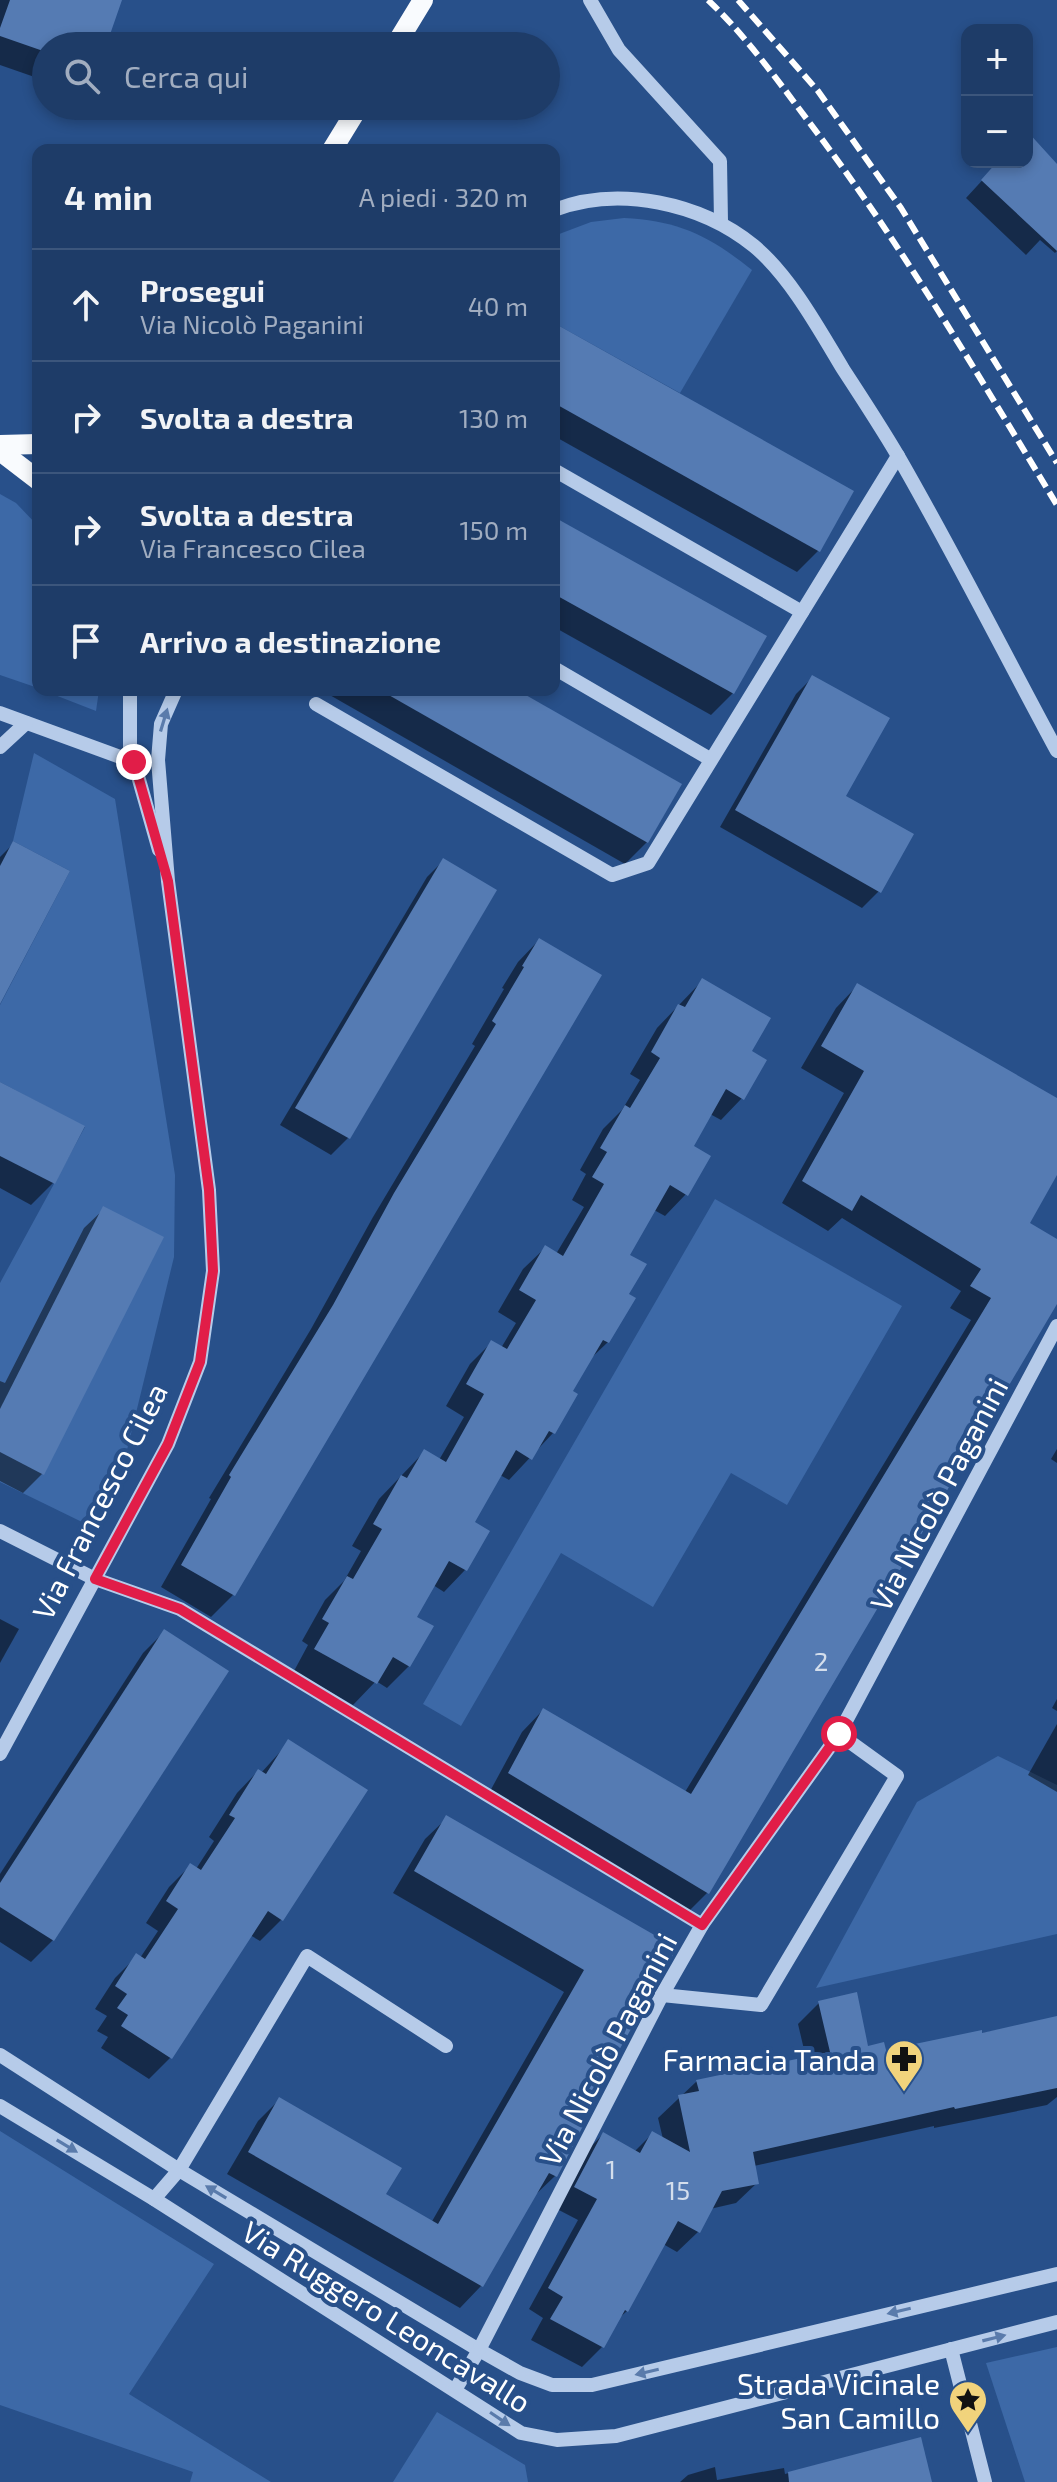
<!DOCTYPE html>
<html lang="it">
<head>
<meta charset="utf-8">
<style>
  :root { --surface:#1e3c68; --page:#2b4771; --text:#f1f3f6; --muted:#a1adc0; --line:#3c567c }
  body { margin:0; font-family:"Exo 2",sans-serif; background:var(--page); color:var(--text) }
  .controls { position:absolute; right:24px; top:24px; display:grid; overflow:hidden; border-radius:16px; box-shadow:0 4px 12px #0003 }
  .controls button { width:72px; height:72px; display:grid; place-items:center; padding:0; border:0; border-bottom:2px solid var(--line); background:var(--surface); color:var(--text); font:40px sans-serif }
  .stop { position:absolute; width:24px; height:24px; margin:-18px; border:6px solid #e11d48; border-radius:50%; background:#fff }
  .stop.end { background:#e11d48; border-color:#fff; box-shadow:0 2px 8px #0008 }
  .list { margin:0; padding:0; list-style:none }
  h2 { display:flex; justify-content:space-between; align-items:center; height:104px; margin:0; padding:0 32px; font-size:34px }
  h2 small { font-size:26px; font-weight:400; color:var(--muted) }
  .list li { display:grid; grid-template-columns:52px 1fr auto; gap:24px; align-items:center; box-sizing:border-box; height:112px; padding:0 32px; border-top:2px solid var(--line) }
  .list b { display:block; font-size:30px; white-space:nowrap }
  .list p { margin:0; font-size:26px; white-space:nowrap; color:var(--muted) }
  .list em { font-size:26px; font-style:normal; color:var(--muted) }
  .icon { flex:none; width:44px; height:44px; fill:none; stroke:currentColor; stroke-width:2; stroke-linecap:round; stroke-linejoin:round }
  .map { position:relative; flex:none; width:1057px; height:2482px; overflow:hidden }
  .search { position:absolute; background:var(--surface); box-shadow:0 4px 12px #0003; left:32px; top:32px; width:528px; height:88px; display:flex; align-items:center; gap:20px; box-sizing:border-box; padding:0 28px; border-radius:44px; color:var(--muted); font-size:30px }
  .panel { position:absolute; background:var(--surface); box-shadow:0 4px 12px #0003; left:32px; top:144px; width:528px; height:552px; border-radius:16px }
  .map>svg:first-child { display:block }
  .green { fill:#3d69a7 }
  .shadow { fill:#0007 }
  .building { fill:#557bb3 }
  .lines { fill:none; stroke-linecap:round; stroke-linejoin:round }
  .minor { stroke:#b6cbe9; stroke-width:14 }
  .major { stroke:#f9fbfe; stroke-width:20 }
  .rail { stroke:#fff; stroke-width:6; stroke-dasharray:14 6; stroke-linecap:butt }
  .oneway { fill:#5a7bab }
  .route { stroke:#e11d48; stroke-width:10 }
  .labels { text-anchor:middle; dominant-baseline:central; stroke-width:8; stroke-linejoin:round; paint-order:stroke }
  .number-label { font-size:26px; fill:#d4deec }
  .street-label { font-size:30px; fill:#fff; stroke:#28508a }
  .poi-label { font-size:30px; fill:#fff; stroke:#28508a; text-anchor:end }
</style>
</head>
<body>
<div class="map">
<svg width="1057" height="2482" viewBox="0 0 1057 2482">
  <rect width="100%" height="100%" fill="#28508a"/>
  <!-- green -->
  <g class="green">
    <path d="M624,218C679,221 708,235 752,270L680,393L554,323V236L591,222Z"/>
    <path d="M0,494L16,503L38,526V688L0,675Z"/>
    <path d="M42,690H99L96,711Z"/>
    <path d="M34,753L115,799L175,1175L174,1257L127,1450L82,1522L0,1482V1283L85,1127L0,1082V1005L70,871L13,841Z"/>
    <path d="M715,1199L902,1306L787,1505L731,1473L653,1607L561,1553L461,1726L423,1704Z"/>
    <path d="M998,1756L1057,1785V1934L816,1988L917,1802Z"/>
    <path d="M0,2131L214,2264L129,2394L271,2482H190L193,2472L0,2405Z"/>
    <path d="M1057,2347V2482H1025L986,2363Z"/>
    <path d="M437,2412L525,2465L528,2482H393Z"/>
  </g>
  <!-- shadow -->
  <g class="shadow">
    <path d="M0,0H119L104,46H46V81L0,65Z"/>
    <path d="M1027,134L1057,167V251L1055,253L1040,240L1026,255L966,198L999,162H1027Z"/>
    <path d="M554,325L819,550L797,572L554,436Z"/>
    <path d="M554,520L733,693L711,715L554,627Z"/>
    <path d="M813,677L843,796L879,891L862,908L720,827L796,694Z"/>
    <path d="M321,690H513L647,842L625,864Z"/>
    <path d="M14,843L0,1000V857Z"/>
    <path d="M444,860L348,1138L331,1155L280,1125L427,877Z"/>
    <path d="M539,940L600,976L233,1595L211,1617L161,1587L211,1499L209,1498L311,1329L373,1217L475,1046L472,1044L504,989L502,988L518,962Z"/>
    <path d="M702,981L749,1052L742,1098L721,1120L710,1114L691,1147L686,1194L665,1216L654,1210L628,1255L626,1295L608,1342L587,1362L570,1392L553,1433L509,1480L500,1475L472,1523L465,1570L444,1592L433,1585L414,1618L409,1666L387,1688L376,1681L353,1705L294,1671L308,1645L302,1641L325,1600L344,1581L361,1551L352,1546L379,1499L424,1452L439,1460L464,1417L446,1406L470,1364L492,1342L501,1348L516,1323L498,1312L523,1269L545,1248L556,1254L584,1207L572,1200L586,1174L580,1170L603,1129L622,1110L640,1080L630,1074L657,1028Z"/>
    <path d="M857,986L1057,1100V1171L1027,1224L1057,1241V1300L708,1892L686,1914L488,1795L522,1732L543,1710L685,1792L971,1320L950,1308L961,1291L842,1218L828,1231L782,1203L844,1093L801,1068L836,1008Z"/>
    <path d="M0,1084L82,1127L53,1183L31,1205L0,1188Z"/>
    <path d="M104,1209L42,1474L23,1493L0,1481V1381L5,1383L84,1228Z"/>
    <path d="M1057,1449V1463L1051,1459Z"/>
    <path d="M0,1619L19,1629L0,1663Z"/>
    <path d="M165,1631L53,1940L31,1962L0,1942V1874L143,1653Z"/>
    <path d="M1057,1699V1711L1052,1708Z"/>
    <path d="M1057,1724V1792L1028,1775Z"/>
    <path d="M289,1742L282,1919L260,1941L250,1935L171,2057L149,2079L101,2048L108,2037L97,2031L107,2016L95,2009L115,1978L137,1956L140,1958L158,1931L146,1923L169,1887L191,1865L196,1869L214,1841L209,1837L237,1793L258,1771L261,1773Z"/>
    <path d="M447,1818L675,1948L577,2120L555,2176L533,2197L481,2286L460,2308L227,2174L258,2121L279,2100L384,2195L431,2223L564,1992L393,1893L425,1839Z"/>
    <path d="M819,2003L867,2048L885,2053L1057,2018V2097L1047,2105L934,2128V2126L754,2166L757,2183L736,2203L710,2209L698,2232L677,2252L663,2244L627,2311L617,2320L602,2347L582,2367L531,2340L543,2318L529,2309L578,2220L555,2208L583,2155L603,2134L634,2152L652,2134L663,2139L658,2118L697,2081L806,2058L798,2024Z"/>
    <path d="M919,2440L930,2482H680L688,2475L715,2467L717,2480L784,2468L785,2474Z"/>
  </g>
  <!-- building -->
  <g class="building">
    <path d="M10,0H122L106,46H46V52L0,36V28Z"/>
    <path d="M1027,131L1057,164V251L981,180L997,162H1027Z"/>
    <path d="M554,323L854,491L820,552L554,403Z"/>
    <path d="M554,517L767,636L734,694L554,594Z"/>
    <path d="M812,675L890,718L846,796L914,834L881,893L735,810Z"/>
    <path d="M380,690H517L682,784L648,843Z"/>
    <path d="M13,841L70,871L0,1004V866Z"/>
    <path d="M443,858L497,890L350,1139L295,1108Z"/>
    <path d="M539,938L602,975L235,1596L181,1565L231,1477L229,1475L333,1305L394,1193L496,1024L492,1021L524,967L522,966Z"/>
    <path d="M702,978L771,1018L752,1051L767,1060L744,1100L726,1089L694,1146L711,1156L688,1196L670,1185L630,1255L647,1264L629,1294L636,1298L609,1343L603,1340L573,1391L578,1394L555,1434L549,1431L532,1460L516,1450L475,1522L490,1531L467,1571L449,1561L417,1617L434,1626L410,1667L393,1657L377,1684L314,1649L329,1623L322,1619L347,1576L353,1579L382,1529L373,1524L401,1475L407,1478L424,1449L446,1462L484,1394L466,1384L491,1340L507,1349L536,1300L519,1290L545,1245L563,1256L604,1184L592,1177L607,1152L600,1148L625,1105L630,1108L660,1058L651,1052L678,1004L685,1007Z"/>
    <path d="M857,983L1057,1098V1175L1030,1223L1057,1239V1304L709,1894L508,1773L543,1708L691,1794L991,1298L970,1286L981,1269L861,1195L852,1211L802,1181L864,1071L821,1046Z"/>
    <path d="M0,1082L85,1126L55,1184L0,1156Z"/>
    <path d="M103,1206L164,1237L44,1475L0,1452V1409Z"/>
    <path d="M164,1629L229,1671L54,1941L0,1907V1883Z"/>
    <path d="M288,1739L368,1790L283,1921L268,1911L172,2059L121,2026L128,2015L117,2008L127,1994L115,1986L136,1953L145,1959L178,1909L166,1901L190,1863L201,1870L235,1818L229,1815L258,1769L266,1774Z"/>
    <path d="M446,1815L677,1948L580,2119L585,2122L557,2177L549,2173L483,2287L248,2152L279,2097L402,2168L386,2194L438,2224L584,1970L414,1871Z"/>
    <path d="M857,1992L868,2046L884,2042L886,2050L982,2030V2033L1057,2016V2088L955,2109L954,2107L753,2152L759,2184L722,2191L700,2233L678,2221L628,2312L625,2310L604,2348L550,2319L563,2297L548,2288L597,2199L574,2187L603,2132L640,2153L652,2131L690,2152L678,2095L699,2091L696,2080L830,2052L818,2001Z"/>
    <path d="M921,2437L932,2482H789L788,2472Z"/>
  </g>
  <g class="lines">
    <!-- minor -->
    <g class="minor">
      <path d="M590,0L619,50L720,161L721,222"/>
      <path d="M554,210C619,185 701,203 754,246C790,276 819,329 843,369C862,398 881,427 898,456C954,553 1004,653 1057,751"/>
      <path d="M554,470L802,612"/>
      <path d="M554,668L710,759"/>
      <path d="M130,690V748L159,850"/>
      <path d="M316,704L612,875L648,863L898,456"/>
      <path d="M0,713L134,762"/>
      <path d="M0,747L26,723"/>
      <path d="M0,1531L95,1579L180,1609L702,1925"/>
      <path d="M0,1754L168,1444L200,1362L213,1271L209,1190L168,881L158,760L161,724L176,690"/>
      <path d="M662,1995L761,2005L897,1776L839,1734"/>
      <path d="M0,2055L179,2170L479,2350L520,2373L552,2385H592L1057,2274"/>
      <path d="M0,2106L154,2199L521,2433L557,2440L616,2436L1057,2322"/>
      <path d="M154,2199L179,2170L307,1956L446,2046"/>
      <path d="M951,2349L985,2482"/>
      <path d="M455,2390L479,2350L662,1995L702,1925L839,1734L1057,1326"/>
    </g>
    <!-- major -->
    <g class="major">
      <path d="M395,46L423,0"/>
      <path d="M332,150L359,106"/>
      <path d="M0,445L38,444"/>
      <path d="M0,451L38,480"/>
    </g>
    <!-- rail -->
    <g class="rail">
      <path d="M708,0C746,36 778,81 809,122C901,243 978,375 1057,505"/>
      <path d="M738,0L818,91L901,208L1057,463"/>
    </g>
  </g>
  <!-- one-way arrows -->
  <defs><path id="oneway-solid" d="M-6-.8H1V-3.2L6.5 0L1 3.2V.8H-6Z" transform="scale(2)"/></defs>
  <g class="oneway">
    <use href="#oneway-solid" transform="translate(164 720) rotate(-73)"/>
    <use href="#oneway-solid" transform="translate(67 2146) rotate(31)"/>
    <use href="#oneway-solid" transform="translate(216 2192) rotate(-149)"/>
    <use href="#oneway-solid" transform="translate(899 2311) rotate(167)"/>
    <use href="#oneway-solid" transform="translate(994 2338) rotate(-14)"/>
    <use href="#oneway-solid" transform="translate(647 2372) rotate(167)"/>
    <use href="#oneway-solid" transform="translate(500 2419) rotate(34)"/>
  </g>
  <g class="lines">
    <!-- route -->
    <path class="route" d="M134,762L168,881L209,1190L213,1271L200,1362L168,1444L95,1579L180,1609L702,1925L839,1734"/>
  </g>
  <!-- icons -->
  <defs>
    <symbol id="pharmacy-pin" viewBox="-11 -11 22 30"><path d="M0 17L-7.5 6A9.5 9.5 0 1 1 7.5 6Z" fill="#f1d37c" stroke="#28508a"/><path d="M-2-6h4v4h4v4h-4v4h-4v-4h-4v-4h4Z" fill="#111"/></symbol>
    <symbol id="sight-pin" viewBox="-11 -11 22 30"><path d="M0 17L-7.5 6A9.5 9.5 0 1 1 7.5 6Z" fill="#f1d37c" stroke="#28508a"/><path d="M0-6L1.8-2.2L6-1.7L2.9 1.2L3.7 5.4L0 3.3L-3.7 5.4L-2.9 1.2L-6-1.7L-1.8-2.2Z" fill="#111"/></symbol>
  </defs>
  <g fill-rule="evenodd">
    <use href="#pharmacy-pin" x="882" y="2037" width="44" height="60"/>
    <use href="#sight-pin" x="946" y="2378" width="44" height="60"/>
  </g>
  <g class="labels">
    <!-- number labels -->
    <g class="number-label">
      <text x="821" y="1660">2</text>
      <text x="611" y="2168">1</text>
      <text x="678" y="2189">15</text>
    </g>
    <!-- street labels -->
    <g class="street-label">
      <text transform="translate(938 1494) rotate(-62)">Via Nicolò Paganini</text>
      <text transform="translate(99 1501) rotate(-63)">Via Francesco Cilea</text>
      <text transform="translate(607 2049) rotate(-62)">Via Nicolò Paganini</text>
      <text transform="translate(387 2316) rotate(32)">Via Ruggero Leoncavallo</text>
    </g>
    <!-- poi labels -->
    <g class="poi-label">
      <text x="876" y="2059">Farmacia Tanda</text>
      <text x="940" y="2383">Strada Vicinale<tspan x="940" dy="34">San Camillo</tspan></text>
    </g>
  </g>
</svg>
<div class="controls">
<button>+</button>
<button>−</button>
</div>
<div class="stop" style="left:839px;top:1734px"></div>
<div class="stop end" style="left:134px;top:762px"></div>
<div class="search"><svg class="icon" aria-label="search" viewBox="0 0 24 24"><circle cx="10" cy="10" r="6"/><path d="M15 15l6 6"/></svg>Cerca qui</div>
<section class="panel">
<h2>4 min<small>A piedi · 320 m</small></h2>
<ul class="list">
<li><svg class="icon" aria-label="ahead" viewBox="0 0 24 24"><path d="M12 20V5M6 11l6-6 6 6"/></svg><div><b>Prosegui</b><p>Via Nicolò Paganini</p></div><em>40 m</em></li>
<li><svg class="icon" aria-label="right" viewBox="0 0 24 24"><path d="M7 20v-9h11M14 6l5 5-5 5"/></svg><div><b>Svolta a destra</b></div><em>130 m</em></li>
<li><svg class="icon" aria-label="right" viewBox="0 0 24 24"><path d="M7 20v-9h11M14 6l5 5-5 5"/></svg><div><b>Svolta a destra</b><p>Via Francesco Cilea</p></div><em>150 m</em></li>
<li><svg class="icon" aria-label="arrive" viewBox="0 0 24 24"><path d="M6 21V4h12l-3 4 3 4H6"/></svg><div><b>Arrivo a destinazione</b></div></li>
</ul>
</section>
</div>
</body>
</html>
